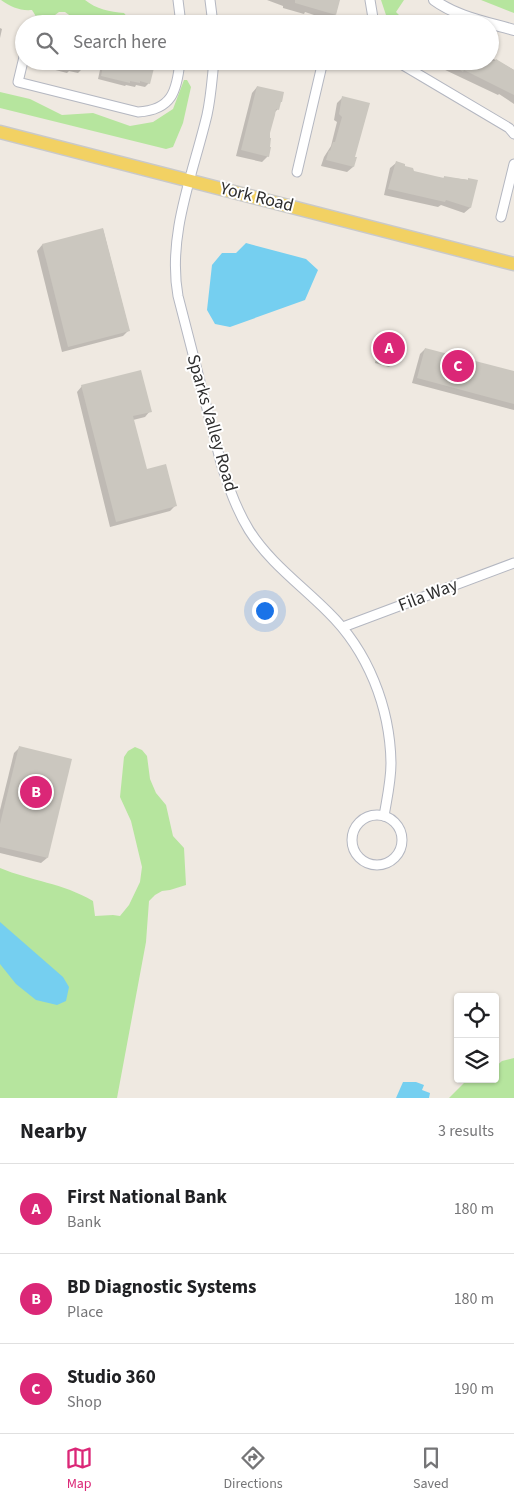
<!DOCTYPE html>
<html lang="en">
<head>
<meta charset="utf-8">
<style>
  :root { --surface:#fff; --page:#f6f6f6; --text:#202124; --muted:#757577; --line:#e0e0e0; --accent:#db2777 }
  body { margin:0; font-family:"Source Sans 3",sans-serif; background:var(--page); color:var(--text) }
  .controls { position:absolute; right:15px; bottom:15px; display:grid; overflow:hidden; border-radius:5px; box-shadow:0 1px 4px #0004 }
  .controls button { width:45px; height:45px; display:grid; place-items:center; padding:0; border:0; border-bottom:1px solid var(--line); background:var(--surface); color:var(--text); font:25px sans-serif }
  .you { position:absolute; left:264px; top:610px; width:18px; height:18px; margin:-12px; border:4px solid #fff; border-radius:50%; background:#1a73e8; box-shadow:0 0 0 8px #1a73e833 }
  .badge { display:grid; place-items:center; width:32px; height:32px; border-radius:50%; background:var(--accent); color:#fff; font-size:16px; font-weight:700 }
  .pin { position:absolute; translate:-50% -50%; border:2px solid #fff; box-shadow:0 1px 5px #0006 }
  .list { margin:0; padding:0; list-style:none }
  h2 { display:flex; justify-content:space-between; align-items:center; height:65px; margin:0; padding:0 20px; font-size:21px }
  h2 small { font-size:16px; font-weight:400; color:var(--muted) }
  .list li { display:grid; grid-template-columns:32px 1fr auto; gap:15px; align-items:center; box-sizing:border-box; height:90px; padding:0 20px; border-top:1px solid var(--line) }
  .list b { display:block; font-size:19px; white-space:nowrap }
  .list p { margin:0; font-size:16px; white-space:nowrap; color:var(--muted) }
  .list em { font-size:16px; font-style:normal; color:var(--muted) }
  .icon { flex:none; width:28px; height:28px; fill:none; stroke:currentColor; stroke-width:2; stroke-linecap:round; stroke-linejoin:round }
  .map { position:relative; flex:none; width:514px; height:1098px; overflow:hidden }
  .search { position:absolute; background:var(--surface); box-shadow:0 1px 4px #0004; left:15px; right:15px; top:15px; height:55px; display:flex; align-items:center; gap:12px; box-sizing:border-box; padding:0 18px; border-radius:28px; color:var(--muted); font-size:19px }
  .sheet { height:335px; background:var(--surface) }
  nav { display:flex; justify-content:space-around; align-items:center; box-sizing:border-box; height:70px; border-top:1px solid var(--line); background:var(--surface); font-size:14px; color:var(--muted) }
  nav a { display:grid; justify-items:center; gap:2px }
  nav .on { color:var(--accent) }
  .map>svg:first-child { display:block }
  .green { fill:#b6e59e }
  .water { fill:#75cff0 }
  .shadow { fill:#0003 }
  .building { fill:#cbc7bf }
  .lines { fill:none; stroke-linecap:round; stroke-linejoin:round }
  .minor-casing { stroke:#b4b7c1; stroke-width:11 }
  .tertiary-casing { stroke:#b4b7c1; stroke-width:12 }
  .primary-casing { stroke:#c9c9c9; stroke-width:15 }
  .minor { stroke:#fff; stroke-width:9 }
  .tertiary { stroke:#fff; stroke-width:10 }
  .primary { stroke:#f2d163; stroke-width:12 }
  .labels { text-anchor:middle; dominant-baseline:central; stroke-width:4; stroke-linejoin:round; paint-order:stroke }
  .street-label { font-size:18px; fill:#2e2e2e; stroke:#fff }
</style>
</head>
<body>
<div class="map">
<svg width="514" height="1098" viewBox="0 0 514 1098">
  <rect width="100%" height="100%" fill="#efe9e1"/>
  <!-- green -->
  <g class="green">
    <path d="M1,0H85C96,9 110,12 124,13L128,18L129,24H75L76,20L65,12H59L51,18H37L32,10C20,11 11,7 1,0Z"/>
    <path d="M381,0H404L396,12L408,24H389Z"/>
    <path d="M481,0H514V13Z"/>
    <path d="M184,80H187L191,87L183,123L173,147L166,149L0,108V92L30,99L62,115L93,113L130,126L153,122L173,109Z"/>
    <path d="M135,747L142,750L147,756L150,779L156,793L166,805L173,836L184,848L186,885L170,890L162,891L155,895L149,901L146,942L117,1098H0V868C31,881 63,883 93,901L95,916L113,915L120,916L129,905L140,882L142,867L131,821L120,797L124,757L128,751Z"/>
    <path d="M514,1058V1098H449L468,1079H495V1067L502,1061Z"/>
  </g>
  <!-- water -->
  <g class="water">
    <path d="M246,243L306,259L318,270L305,300L230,327L215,324L207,310L212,265L222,253H236Z"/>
    <path d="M0,922L63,977L69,987L66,1001L57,1005L36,1000L16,984L0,964Z"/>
    <path d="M403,1082H416L424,1085L422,1090L430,1093L429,1098H396Z"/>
  </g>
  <!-- shadow -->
  <g class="shadow">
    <path d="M267,0H339L335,15L329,20L305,12L304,14L283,8V6Z"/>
    <path d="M0,28L2,29L0,38Z"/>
    <path d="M490,57L514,70V104L499,94L498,95L441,68L445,61H490Z"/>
    <path d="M41,61H84L82,69L78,73L69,71L67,73L40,66Z"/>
    <path d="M102,61H130L149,83L145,87L136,85L135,87L126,85L125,86L98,79Z"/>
    <path d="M257,87L278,109L274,113L269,133L268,156L262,162L236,156L252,93Z"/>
    <path d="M343,97L353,158V167L347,172L321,166L324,157L331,146L337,122L334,120L337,103Z"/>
    <path d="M396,163L413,172L443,179L444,177L477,181L470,208L464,213L441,205L438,207L384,195L390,168Z"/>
    <path d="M103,229L129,330L123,336L62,352L37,251L42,245Z"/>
    <path d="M385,332L392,364L389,367L375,363L382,335Z"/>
    <path d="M425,349L514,372V410L412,383L420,354Z"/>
    <path d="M82,386L150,411L145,417L133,420L146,471L175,506L170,511L110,527L77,392Z"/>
    <path d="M19,748L47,858L41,863L0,853V810L14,753Z"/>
  </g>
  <!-- building -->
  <g class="building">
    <path d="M295,0H340L336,15L295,3Z"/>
    <path d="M496,59L514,70V95L464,70L463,72L446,61H495Z"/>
    <path d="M104,61H135L144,63L145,62L155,64L150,84L140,81V83L130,81V83L101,76Z"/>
    <path d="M257,86L284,92L282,102H281L279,110L276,109L275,115L270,133V138H271L270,147H271L269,157L241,150Z"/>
    <path d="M342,96L370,103L355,157H357L354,167L326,160L329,150L330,151L333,142H335L342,117L339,114Z"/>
    <path d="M396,161L405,164V166L413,168L414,171L435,176L444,178V176L468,180V178L478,180L471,208L446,200L445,202L388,189Z"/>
    <path d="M103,228L130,331L68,347L42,244Z"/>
    <path d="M384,331L400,335L393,365L377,361Z"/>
    <path d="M425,348L514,371V404L417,378Z"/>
    <path d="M141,370L152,412L133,416L147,469L166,464L177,506L116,522L81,385Z"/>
    <path d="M19,746L72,759L48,858L0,847V824Z"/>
  </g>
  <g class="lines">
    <defs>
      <g id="minor">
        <path d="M178,0L181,24"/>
        <path d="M210,0L213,24"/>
        <path d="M370,0L374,24"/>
        <path d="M24,57L18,82L138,112C172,110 177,91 180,61"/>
        <path d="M214,61C212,79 211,97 207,115C193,174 167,235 178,296L221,463C228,486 236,509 249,530C269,562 301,585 328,612C368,651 390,707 391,763C391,781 387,798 384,816"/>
        <path d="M396,61L509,128L514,134"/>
        <path d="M297,172L323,61"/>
        <path d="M501,217L514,164"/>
        <path d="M343,627L514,563"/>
        <circle cx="377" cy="840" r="25"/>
      </g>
      <path id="tertiary" d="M434,0C457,17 487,22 514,30"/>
      <path id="primary" d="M0,132L514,264"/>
    </defs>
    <!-- minor casing -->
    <use href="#minor" class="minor-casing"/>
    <!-- tertiary casing -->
    <use href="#tertiary" class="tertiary-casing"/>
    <!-- primary casing -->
    <use href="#primary" class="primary-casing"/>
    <!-- minor -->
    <use href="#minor" class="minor"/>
    <!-- tertiary -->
    <use href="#tertiary" class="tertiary"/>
    <!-- primary -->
    <use href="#primary" class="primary"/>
  </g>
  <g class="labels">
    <!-- street labels -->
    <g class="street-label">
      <text transform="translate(257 197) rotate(14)">York Road</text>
      <text transform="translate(212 423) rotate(74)">Sparks Valley Road</text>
      <text transform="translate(428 595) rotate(-21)">Fila Way</text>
    </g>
  </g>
</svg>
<div class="controls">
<button><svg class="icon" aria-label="locate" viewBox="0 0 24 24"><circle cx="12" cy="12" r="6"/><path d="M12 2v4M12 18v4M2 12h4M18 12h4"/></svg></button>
<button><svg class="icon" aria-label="layers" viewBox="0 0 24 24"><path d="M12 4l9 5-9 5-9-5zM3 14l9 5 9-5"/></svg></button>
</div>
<div class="you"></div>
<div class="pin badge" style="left:389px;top:348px">A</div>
<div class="pin badge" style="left:36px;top:792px">B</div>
<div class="pin badge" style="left:458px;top:366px">C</div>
<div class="search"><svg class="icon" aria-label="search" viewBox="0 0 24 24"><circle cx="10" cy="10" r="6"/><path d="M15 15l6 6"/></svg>Search here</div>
</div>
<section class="sheet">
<h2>Nearby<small>3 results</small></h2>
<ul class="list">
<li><span class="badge">A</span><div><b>First National Bank</b><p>Bank</p></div><em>180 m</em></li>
<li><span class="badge">B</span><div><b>BD Diagnostic Systems</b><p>Place</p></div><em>180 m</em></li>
<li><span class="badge">C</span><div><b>Studio 360</b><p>Shop</p></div><em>190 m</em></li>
</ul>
</section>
<nav>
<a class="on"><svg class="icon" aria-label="map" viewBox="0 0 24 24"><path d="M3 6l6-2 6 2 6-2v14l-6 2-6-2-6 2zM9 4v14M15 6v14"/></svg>Map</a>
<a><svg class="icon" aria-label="directions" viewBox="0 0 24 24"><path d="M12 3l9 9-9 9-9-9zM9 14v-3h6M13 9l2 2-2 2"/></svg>Directions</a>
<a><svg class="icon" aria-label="saved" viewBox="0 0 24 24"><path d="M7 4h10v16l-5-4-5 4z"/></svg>Saved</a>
</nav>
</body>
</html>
